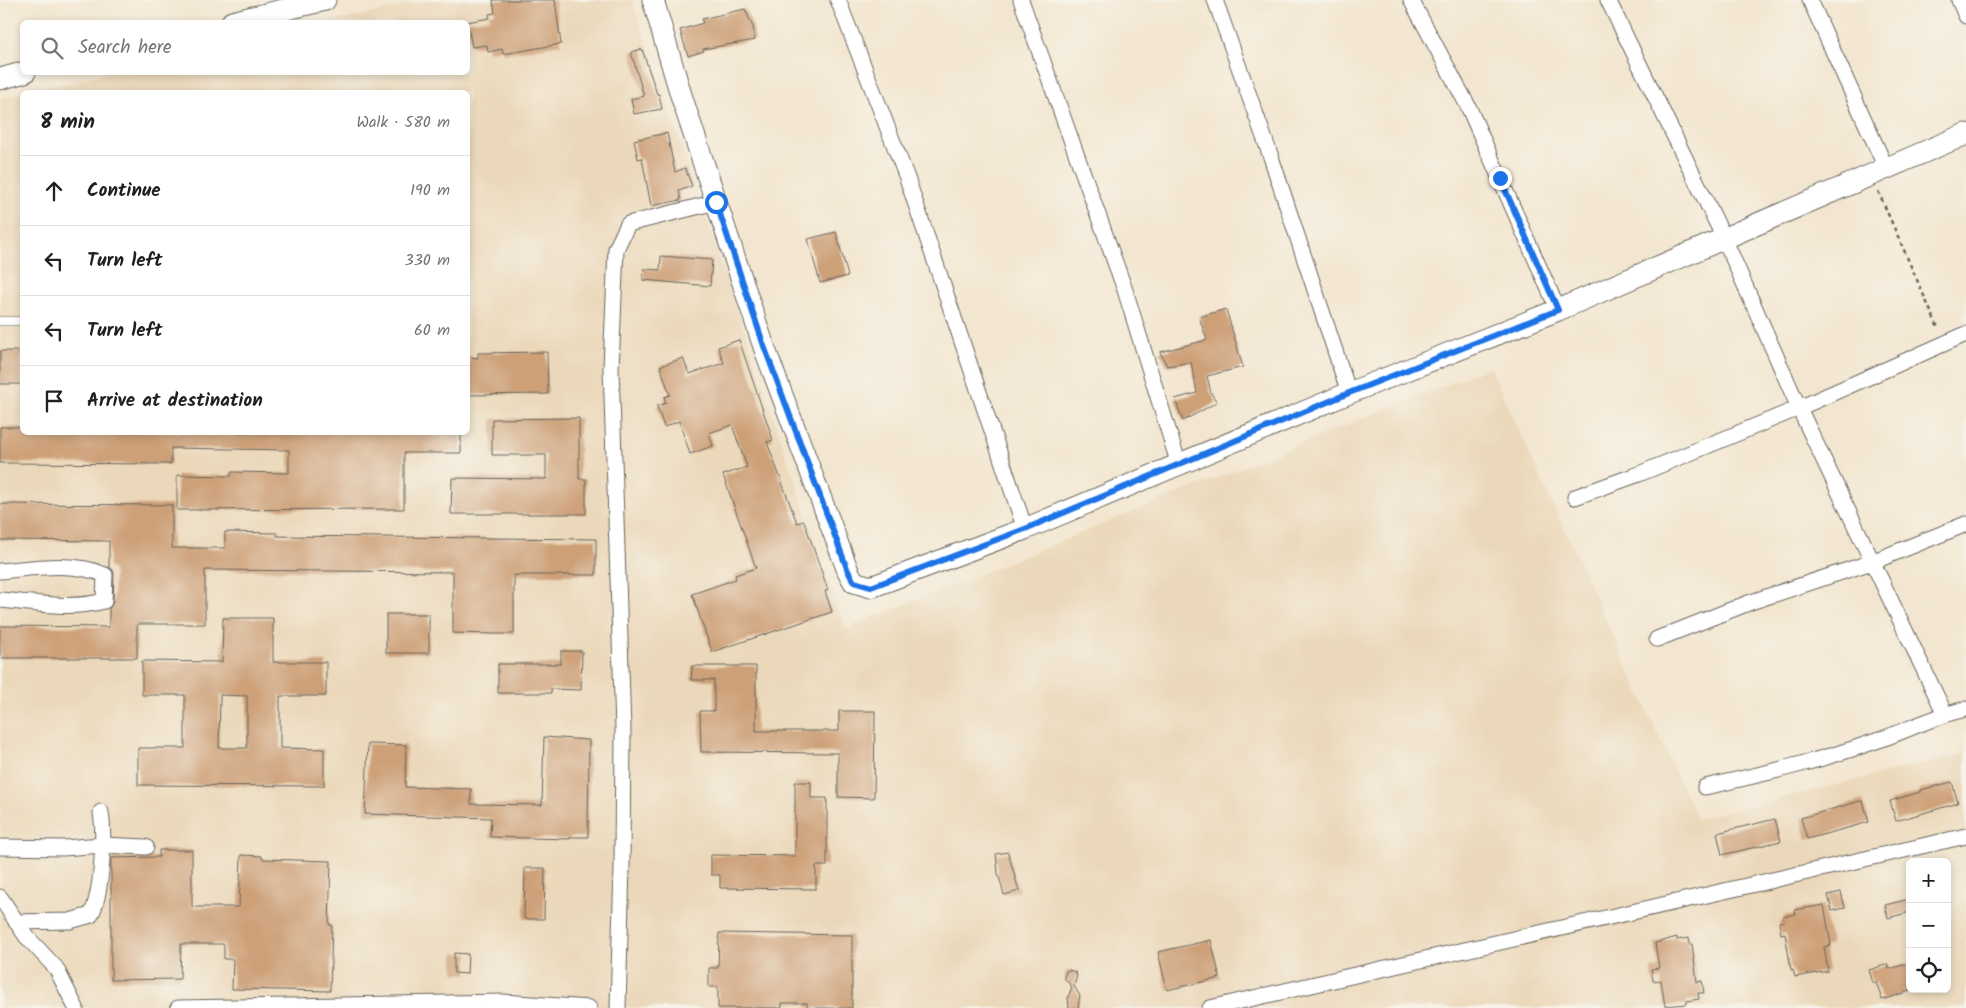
<!DOCTYPE html>
<html lang="en">
<head>
<meta charset="utf-8">
<style>
  :root { --surface:#fff; --page:#f2f2f2; --text:#202124; --muted:#757577; --line:#e0e0e0 }
  body { margin:0; font-family:Kalam,sans-serif; background:var(--page); color:var(--text) }
  .controls { position:absolute; right:15px; bottom:15px; display:grid; overflow:hidden; border-radius:8px; box-shadow:0 2px 8px #0003 }
  .controls button { width:45px; height:45px; display:grid; place-items:center; padding:0; border:0; border-bottom:1px solid var(--line); background:var(--surface); color:var(--text); font:25px sans-serif }
  .stop { position:absolute; width:15px; height:15px; margin:-11px; border:4px solid #1a73e8; border-radius:50%; background:#fff }
  .stop.end { background:#1a73e8; border-color:#fff; box-shadow:0 1px 5px #0008 }
  .list { margin:0; padding:0; list-style:none }
  h2 { display:flex; justify-content:space-between; align-items:center; height:65px; margin:0; padding:0 20px; font-size:21px }
  h2 small { font-size:16px; font-weight:400; color:var(--muted) }
  .list li { display:grid; grid-template-columns:32px 1fr auto; gap:15px; align-items:center; box-sizing:border-box; height:70px; padding:0 20px; border-top:1px solid var(--line) }
  .list b { display:block; font-size:19px; white-space:nowrap }
  .list em { font-size:16px; font-style:normal; color:var(--muted) }
  .icon { flex:none; width:28px; height:28px; fill:none; stroke:currentColor; stroke-width:2; stroke-linecap:round; stroke-linejoin:round }
  .map { position:relative; flex:none; width:1966px; height:1008px; overflow:hidden }
  .search { position:absolute; background:var(--surface); box-shadow:0 2px 8px #0003; left:20px; top:20px; width:450px; height:55px; display:flex; align-items:center; gap:12px; box-sizing:border-box; padding:0 18px; border-radius:8px; color:var(--muted); font-size:19px }
  .panel { position:absolute; background:var(--surface); box-shadow:0 2px 8px #0003; left:20px; top:90px; width:450px; height:345px; border-radius:8px }
  .map>svg:first-child { display:block }
  .built { fill:#ebd8ba; fill-rule:evenodd }
  .building { fill:#cda078; fill-rule:evenodd }
  .lines { fill:none; stroke-linecap:round; stroke-linejoin:round }
  .lane-casing { stroke:#67635b; stroke-width:9 }
  .street-casing { stroke:#67635b; stroke-width:17 }
  .secondary-casing { stroke:#67635b; stroke-width:23 }
  .path { stroke:#67635b; stroke-width:2.5; stroke-dasharray:4 4; stroke-linecap:butt }
  .lane { stroke:#fff; stroke-width:8 }
  .street { stroke:#fff; stroke-width:15 }
  .secondary { stroke:#fff; stroke-width:21 }
  .route { stroke:#1a73e8; stroke-width:6 }
</style>
</head>
<body>
<div class="map">
<svg width="1966" height="1008" viewBox="0 0 1966 1008">
  <rect width="100%" height="100%" fill="#f7f3e8"/>
  <filter id="ink" filterUnits="userSpaceOnUse"><feTurbulence type="fractalNoise" baseFrequency=".02" numOctaves="2"/><feDisplacementMap in="SourceGraphic" scale="10" xChannelSelector="R" yChannelSelector="G"/><feConvolveMatrix kernelMatrix="1 2 1 2 8 2 1 2 1" color-interpolation-filters="sRGB"/></filter>
  <filter id="wash" filterUnits="userSpaceOnUse"><feTurbulence type="fractalNoise" baseFrequency=".0096" numOctaves="4" result="noise"/><feDisplacementMap in="SourceGraphic" scale="20" xChannelSelector="R" yChannelSelector="G"/><feGaussianBlur stdDeviation="1.12" result="paint"/><feColorMatrix in="noise" values="0 0 0 0 0 0 0 0 0 0 0 0 0 0 0 0 0 1.4 0 .05"/><feComposite in="paint" operator="in"/></filter>
  <g filter="url(#wash)">
    <rect width="100%" height="100%" fill="#f3e6d0"/>
    <!-- built -->
    <path class="built" d="M431,0H632L845,629L1490,367L1697,819L1966,753V1008H0V98L22,93V432H468V92H26L113,72H468V22H332ZM1910,862H1947V989H1910Z"/>
    <g id="blocks">
      <!-- building -->
      <g class="building">
        <path d="M493,0H555L561,44L503,54L502,49L488,52L487,45L472,47L467,22L490,18L489,14L495,13Z"/>
        <path d="M745,9L753,27L755,40L703,49L704,51L688,56L680,30L703,23L702,19Z"/>
        <path d="M642,49L657,94H659L662,109L634,114L631,99L644,96L631,52Z"/>
        <path d="M667,133L675,172L685,168L692,186L679,191L681,200L651,206L642,158L638,159L634,140Z"/>
        <path d="M836,232L848,276L820,283L808,239Z"/>
        <path d="M661,256L712,260L710,286L643,280L644,269L660,270Z"/>
        <path d="M1226,309L1243,367L1207,376L1211,393L1217,402L1183,421L1175,399L1197,393L1191,362L1167,366L1160,352L1207,340L1199,317Z"/>
        <path d="M739,340L773,440L767,442L797,523L804,521L828,590L825,591L832,612L712,652L692,594L736,579L735,575L756,568L723,475L747,467L732,425L709,433L713,446L690,454L679,421L664,427L657,406L666,403L664,397L670,395L660,366L683,358L689,374L724,363L718,347Z"/>
        <rect x="0" y="351" width="22" height="33"/>
        <path d="M547,352L548,394L468,395V357L478,358V353Z"/>
        <path d="M579,418V479H586V514H451L452,478L546,479V455H492V419Z"/>
        <path d="M0,427H22V432H461V453H404V509L177,510V475L231,476V472L289,473V450L171,448V464L0,463Z"/>
        <path d="M0,504L172,505V548H225V532L277,533V536L596,539V575H514V634H494L453,633V572L205,570V624H137V658H0V626L109,627V609L113,602L114,575L113,570L109,567V541L0,540Z"/>
        <rect x="386" y="614" width="43" height="39"/>
        <path d="M223,618H273V662H326V696H280V748L324,749V786L138,785V748H185V695H142V661L222,662ZM220,695L247,696V748H219Z"/>
        <path d="M561,651H582L581,690L551,689V693H498V664H561Z"/>
        <path d="M692,666H756V731H839V711H875L874,798L838,797V753L701,752L700,711H714V680H691Z"/>
        <path d="M544,737L589,740L588,837H570V839L490,837L491,818L365,814L368,744L406,745L405,787L471,789V804L542,805Z"/>
        <path d="M795,782H811V798H827V866H816V889L720,888V875H711V855L795,856Z"/>
        <path d="M1952,782L1958,803L1896,821L1890,801L1920,792V790Z"/>
        <path d="M1860,801H1863L1869,822L1807,839L1801,818Z"/>
        <path d="M1775,819L1781,841L1722,855L1717,833Z"/>
        <path d="M159,850H192V907H239L241,855L262,856V859L331,861L329,925H332L330,991L232,989L233,959H224V944H181L180,979L111,980V858L159,857Z"/>
        <path d="M1008,852L1019,891L1004,895L998,873L996,854Z"/>
        <path d="M525,868H545L544,919H524Z"/>
        <path d="M1841,892L1845,908L1832,911L1828,895Z"/>
        <path d="M1910,899V912L1888,918L1885,905Z"/>
        <path d="M1824,905L1831,945L1824,947L1828,971L1795,977L1793,970H1791L1785,933L1781,934L1779,922L1784,921L1783,916L1796,914L1795,910Z"/>
        <path d="M719,933L852,935V1008H807V1003H782V1008H718V987H709V968H718Z"/>
        <path d="M1677,937V940L1689,938L1690,945L1692,944L1697,982L1702,981L1704,993H1698L1699,999L1687,1001V1004L1665,1006L1661,980L1653,981L1651,969L1659,968L1655,943Z"/>
        <path d="M1211,940L1220,978L1167,990L1158,952Z"/>
        <path d="M454,953L468,954L467,974L454,973Z"/>
        <path d="M1910,963V991L1882,1000L1876,982L1873,983L1869,970L1888,964L1889,969Z"/>
        <path d="M1069,970L1075,972L1077,976L1074,986L1080,996L1078,1008H1069L1068,997L1072,987L1064,978L1066,971Z"/>
      </g>
    </g>
  </g>
  <g filter="url(#ink)">
    <use href="#blocks" fill-opacity="0" stroke="#67635b" stroke-width="1"/>
    <g class="lines">
      <defs>
        <path id="lane" d="M0,321H22"/>
        <g id="street">
          <path d="M838,0L907,178L1025,529"/>
          <path d="M1021,0L1125,290L1179,465"/>
          <path d="M1215,0L1271,157L1349,393"/>
          <path d="M1411,0L1468,106L1558,310"/>
          <path d="M1608,0L1724,238L1799,408L1945,714"/>
          <path d="M1810,0L1886,168"/>
          <path d="M1959,0L1966,16"/>
          <path d="M1575,497L1639,474L1799,408L1966,334"/>
          <path d="M0,571C34,568 73,561 105,575L104,601C71,610 34,603 0,600"/>
          <path d="M1657,639L1751,602L1872,562L1966,524"/>
          <path d="M1705,787C1763,774 1820,761 1876,741C1906,731 1934,716 1966,709"/>
          <path d="M0,847L63,848L102,845L146,847"/>
          <path d="M0,897L26,936L56,968L76,1008"/>
          <path d="M16,922L70,921L91,915C102,893 105,837 101,812"/>
          <path d="M178,1008L503,1002L589,1008"/>
          <path d="M618,1008L622,866L623,729L611,368L616,249L628,224L716,202"/>
          <path d="M1210,1008L1966,836"/>
        </g>
        <g id="secondary">
          <path d="M653,0L681,95L764,347L848,571L854,582L871,587L1025,529L1349,393L1558,310L1966,134"/>
          <path d="M232,22L325,0"/>
          <path d="M0,79L25,72"/>
        </g>
      </defs>
      <!-- lane casing -->
      <use href="#lane" class="lane-casing"/>
      <!-- street casing -->
      <use href="#street" class="street-casing"/>
      <!-- secondary casing -->
      <use href="#secondary" class="secondary-casing"/>
      <!-- path -->
      <path class="path" d="M1878,191L1939,330"/>
      <!-- lane -->
      <use href="#lane" class="lane"/>
      <!-- street -->
      <use href="#street" class="street"/>
      <!-- secondary -->
      <use href="#secondary" class="secondary"/>
    </g>
  </g>
  <g class="lines" filter="url(#ink)">
    <!-- route -->
    <path class="route" d="M716,202L764,346L848,571L854,582L871,587L1025,529L1349,393L1558,310L1500,178"/>
  </g>
</svg>
<div class="controls">
<button>+</button>
<button>−</button>
<button><svg class="icon" aria-label="locate" viewBox="0 0 24 24"><circle cx="12" cy="12" r="6"/><path d="M12 2v4M12 18v4M2 12h4M18 12h4"/></svg></button>
</div>
<div class="stop" style="left:716px;top:202px"></div>
<div class="stop end" style="left:1500px;top:178px"></div>
<div class="search"><svg class="icon" aria-label="search" viewBox="0 0 24 24"><circle cx="10" cy="10" r="6"/><path d="M15 15l6 6"/></svg>Search here</div>
<section class="panel">
<h2>8 min<small>Walk · 580 m</small></h2>
<ul class="list">
<li><svg class="icon" aria-label="ahead" viewBox="0 0 24 24"><path d="M12 20V5M6 11l6-6 6 6"/></svg><div><b>Continue</b></div><em>190 m</em></li>
<li><svg class="icon" aria-label="left" viewBox="0 0 24 24"><path d="M17 20v-9H6M10 6l-5 5 5 5"/></svg><div><b>Turn left</b></div><em>330 m</em></li>
<li><svg class="icon" aria-label="left" viewBox="0 0 24 24"><path d="M17 20v-9H6M10 6l-5 5 5 5"/></svg><div><b>Turn left</b></div><em>60 m</em></li>
<li><svg class="icon" aria-label="arrive" viewBox="0 0 24 24"><path d="M6 21V4h12l-3 4 3 4H6"/></svg><div><b>Arrive at destination</b></div></li>
</ul>
</section>
</div>
</body>
</html>
